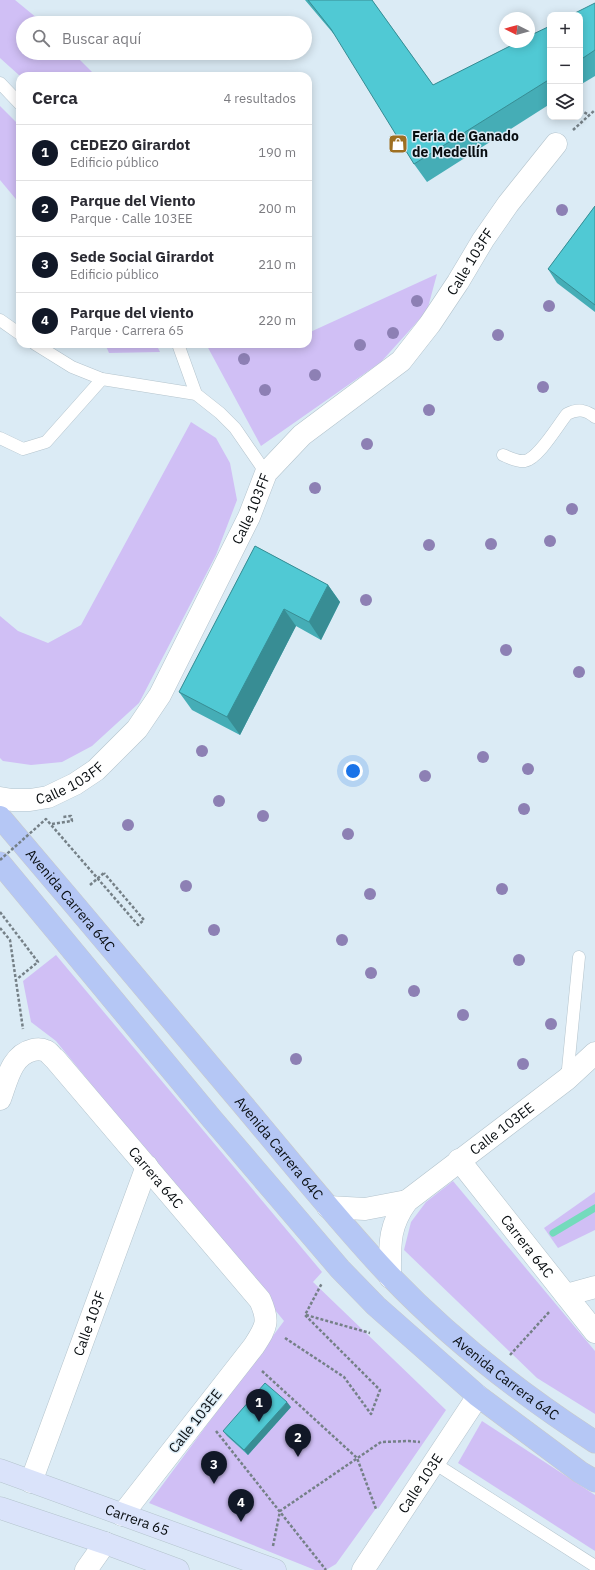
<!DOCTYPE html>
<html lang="es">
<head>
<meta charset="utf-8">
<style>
  :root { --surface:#fff; --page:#f7f7f7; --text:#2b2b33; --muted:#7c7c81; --line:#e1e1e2; --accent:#111827 }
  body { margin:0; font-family:"IBM Plex Sans",sans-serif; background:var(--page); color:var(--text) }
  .controls { position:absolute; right:12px; top:12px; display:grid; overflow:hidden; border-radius:8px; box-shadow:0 2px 10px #0003 }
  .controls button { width:36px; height:36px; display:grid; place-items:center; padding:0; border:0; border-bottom:1px solid var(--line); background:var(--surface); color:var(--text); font:20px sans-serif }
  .compass { position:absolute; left:499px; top:12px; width:36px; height:36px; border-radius:50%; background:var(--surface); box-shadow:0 2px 10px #0003; rotate:276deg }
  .you { position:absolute; left:353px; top:771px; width:14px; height:14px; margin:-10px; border:3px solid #fff; border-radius:50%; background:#1a73e8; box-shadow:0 0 0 6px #1a73e833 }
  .badge { display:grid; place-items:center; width:26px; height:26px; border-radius:50%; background:var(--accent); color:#fff; font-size:13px; font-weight:700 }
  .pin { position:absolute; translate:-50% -33px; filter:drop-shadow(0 1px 2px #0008) }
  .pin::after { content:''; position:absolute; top:21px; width:14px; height:12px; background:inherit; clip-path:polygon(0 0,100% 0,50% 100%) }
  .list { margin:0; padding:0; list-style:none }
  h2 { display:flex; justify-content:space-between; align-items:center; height:52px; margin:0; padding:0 16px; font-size:17px }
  h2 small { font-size:13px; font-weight:400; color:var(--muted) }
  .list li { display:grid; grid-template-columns:26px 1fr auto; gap:12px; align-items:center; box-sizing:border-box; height:56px; padding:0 16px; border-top:1px solid var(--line) }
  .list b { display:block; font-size:15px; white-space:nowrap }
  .list p { margin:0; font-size:13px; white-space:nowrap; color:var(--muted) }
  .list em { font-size:13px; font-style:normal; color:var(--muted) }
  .icon { flex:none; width:22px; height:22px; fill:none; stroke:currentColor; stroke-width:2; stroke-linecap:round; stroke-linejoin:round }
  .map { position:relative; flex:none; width:595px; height:1570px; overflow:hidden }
  .search { position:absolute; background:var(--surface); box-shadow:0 2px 10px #0003; left:16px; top:16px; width:296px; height:44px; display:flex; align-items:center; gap:10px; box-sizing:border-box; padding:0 14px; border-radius:22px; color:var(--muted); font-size:15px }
  .panel { position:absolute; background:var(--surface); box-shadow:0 2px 10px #0003; left:16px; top:72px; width:296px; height:276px; border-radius:12px }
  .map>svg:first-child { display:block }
  .green { fill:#d0bff5 }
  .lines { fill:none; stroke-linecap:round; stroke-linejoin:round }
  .stream { stroke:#74dbbc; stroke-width:7 }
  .service-casing { stroke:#b4c4cd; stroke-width:13 }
  .minor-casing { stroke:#b4c4cd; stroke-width:23 }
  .secondary-casing { stroke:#b4c4cd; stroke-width:23 }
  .primary-casing { stroke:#c9caca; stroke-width:23 }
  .path { stroke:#758087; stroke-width:2.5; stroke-dasharray:3 2; stroke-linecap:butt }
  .service { stroke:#fff; stroke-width:12 }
  .minor { stroke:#fff; stroke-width:22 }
  .secondary { stroke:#dae3fa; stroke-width:22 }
  .primary { stroke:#b5c7f5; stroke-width:22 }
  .path-bridge { stroke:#758087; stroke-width:2.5; stroke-dasharray:3 2; stroke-linecap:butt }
  .tree { fill:#8d80b4 }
  .wall { fill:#45adb6 }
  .shaded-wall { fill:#388d94 }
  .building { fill:#50c9d4; stroke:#388d94 }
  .labels { text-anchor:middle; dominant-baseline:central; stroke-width:3; stroke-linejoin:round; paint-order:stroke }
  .poi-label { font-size:14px; font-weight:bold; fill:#080d10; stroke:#dbebf5; text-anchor:start }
  .street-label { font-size:14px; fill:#080d10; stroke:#dbebf5 }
</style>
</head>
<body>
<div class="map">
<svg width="595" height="1570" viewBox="0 0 595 1570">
  <rect width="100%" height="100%" fill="#dbebf5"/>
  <!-- green -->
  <g class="green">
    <path d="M0,0H15L43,23H23V53H73L96,76H20L0,58Z"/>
    <path d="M0,106L20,126V204L0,180Z"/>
    <path d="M437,274L427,311L381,362L261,446L206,344H280L281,345L284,344H308V333Z"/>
    <path d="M105,344H156L160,352L109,353Z"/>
    <path d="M191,422L216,438L230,463L237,500L216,555L139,703L92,746L62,762L31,765L3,761L0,758V616L18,631L48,643L81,625Z"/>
    <path d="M56,955L322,1272L313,1282L446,1410L378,1509L377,1507L336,1564L326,1570H315L149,1503L284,1321L56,1041L31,1022L23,981Z"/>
    <path d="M453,1181L595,1351V1414L537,1378L404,1250L411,1222L426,1202Z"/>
    <path d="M595,1192V1230L558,1248L544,1228Z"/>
    <path d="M482,1421L595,1495V1551L458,1463Z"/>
  </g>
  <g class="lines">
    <!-- stream -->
    <path class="stream" d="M553,1233L595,1208"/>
    <defs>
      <g id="service">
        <path d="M0,83L20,104"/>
        <path d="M0,320L20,334"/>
        <path d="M35,344L72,367L102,379L196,394L220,413L235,428L266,473"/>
        <path d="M178,344L196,394"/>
        <path d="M0,438L23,449L46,442L102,379"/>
        <path d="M503,455C510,458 517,462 525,461C539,458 558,425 567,414C578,408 586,410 595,417"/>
        <path d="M567,1079L579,957"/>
        <path d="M434,1463L595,1566"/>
      </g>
      <g id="minor">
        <path id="s1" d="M0,798L12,800H30L48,797L75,784L96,770L137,729L160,695L249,517L266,473L302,435L401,361L430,324L458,282L483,240L508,204L556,144"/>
        <path id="s2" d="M0,1099C7,1081 11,1055 33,1050C37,1049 42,1049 46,1051C49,1052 52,1057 55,1059L260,1300C270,1322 266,1327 254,1346L122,1515"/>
        <path id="s3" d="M459,1160L595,1332"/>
        <path d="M328,1207L365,1209L407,1201"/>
        <path id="s4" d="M390,1277C390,1245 388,1227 407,1201L567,1079L595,1053"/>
        <path d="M566,1295L595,1287"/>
        <path id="s5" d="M31,1482L147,1166"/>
        <path d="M86,1570L105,1543"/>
        <path id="s6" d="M363,1570L478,1396"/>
      </g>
      <g id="secondary">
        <path id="s7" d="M0,1470L275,1570"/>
        <path d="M0,1508L105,1543L178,1570"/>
      </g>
      <g id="primary">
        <path id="s8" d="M0,817C80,911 159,1005 239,1100C289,1159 336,1219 389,1275C450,1339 521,1394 595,1442"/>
        <path d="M0,863L212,1119L340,1269L376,1306L478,1396L580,1472L595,1481"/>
      </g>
    </defs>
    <!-- service casing -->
    <use href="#service" class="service-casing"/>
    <!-- minor casing -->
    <use href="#minor" class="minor-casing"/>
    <!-- secondary casing -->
    <use href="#secondary" class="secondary-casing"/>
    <!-- primary casing -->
    <use href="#primary" class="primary-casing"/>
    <!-- path -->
    <g class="path">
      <path d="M580,110L589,115"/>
      <path d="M573,130L595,110"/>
      <path d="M52,824L72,821L71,816L63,817"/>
      <path d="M90,885L104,873"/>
      <path d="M0,912L38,962L17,979"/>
      <path d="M0,928L10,940L23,1029"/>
      <path d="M306,1315L370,1333"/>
      <path d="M285,1338L344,1377L371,1414L380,1390L305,1315L322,1283"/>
      <path d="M510,1355L550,1311"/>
      <path d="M262,1371L357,1458L376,1509"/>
      <path d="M216,1431L326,1570"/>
      <path d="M273,1546L280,1511L381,1442L409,1441L420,1442"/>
    </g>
    <!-- service -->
    <use href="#service" class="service"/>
    <!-- minor -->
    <use href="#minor" class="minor"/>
    <!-- secondary -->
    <use href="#secondary" class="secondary"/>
    <!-- primary -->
    <use href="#primary" class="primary"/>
    <!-- path-bridge -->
    <path class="path-bridge" d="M0,860L46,819L138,925L144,920L104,873"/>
  </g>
  <!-- trees -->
  <g class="tree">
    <circle cx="562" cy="210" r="6"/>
    <circle cx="417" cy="301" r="6"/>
    <circle cx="549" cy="306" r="6"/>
    <circle cx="393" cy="333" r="6"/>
    <circle cx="498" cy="335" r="6"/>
    <circle cx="360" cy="345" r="6"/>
    <circle cx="244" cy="359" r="6"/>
    <circle cx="315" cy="375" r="6"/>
    <circle cx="543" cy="387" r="6"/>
    <circle cx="265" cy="390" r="6"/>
    <circle cx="429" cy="410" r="6"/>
    <circle cx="367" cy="444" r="6"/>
    <circle cx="315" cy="488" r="6"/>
    <circle cx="572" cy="509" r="6"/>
    <circle cx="550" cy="541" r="6"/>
    <circle cx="491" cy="544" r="6"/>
    <circle cx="429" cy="545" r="6"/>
    <circle cx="366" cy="600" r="6"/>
    <circle cx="506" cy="650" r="6"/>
    <circle cx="579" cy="672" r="6"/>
    <circle cx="202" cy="751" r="6"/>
    <circle cx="483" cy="757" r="6"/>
    <circle cx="528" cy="769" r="6"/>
    <circle cx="425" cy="776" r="6"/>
    <circle cx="219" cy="801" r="6"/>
    <circle cx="524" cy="809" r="6"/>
    <circle cx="263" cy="816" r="6"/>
    <circle cx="128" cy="825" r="6"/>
    <circle cx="348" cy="834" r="6"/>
    <circle cx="186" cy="886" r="6"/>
    <circle cx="502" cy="889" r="6"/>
    <circle cx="370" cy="894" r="6"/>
    <circle cx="214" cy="930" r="6"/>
    <circle cx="342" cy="940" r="6"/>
    <circle cx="519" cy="960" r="6"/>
    <circle cx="371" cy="973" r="6"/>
    <circle cx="414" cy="991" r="6"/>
    <circle cx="463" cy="1015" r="6"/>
    <circle cx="551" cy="1024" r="6"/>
    <circle cx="296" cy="1059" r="6"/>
    <circle cx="523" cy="1064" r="6"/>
  </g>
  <!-- wall -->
  <g class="wall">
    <path d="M305,0H372L433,85L550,26V104L427,182L414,164L338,39Z"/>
    <path d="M595,3V76L580,85V15Z"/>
    <path d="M595,206V312L557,283L548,269Z"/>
    <path d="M255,546L328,585L340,602L321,640L296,626L240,735L192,710L179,692Z"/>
    <path d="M291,1407L248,1455L227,1436L223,1431Z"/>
  </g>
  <!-- shaded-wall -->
  <g class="shaded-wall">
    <path d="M328,585L340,602L321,640L309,622Z"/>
    <path d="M284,609L296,626L240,735L227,717Z"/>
    <path d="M287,1402L291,1407L248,1455L244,1450Z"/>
  </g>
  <!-- building -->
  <g class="building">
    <path d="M308,0H372L433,85L518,42H529V36L550,26V79L414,164L331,29Z"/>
    <path d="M595,3V50L580,60V15H571Z"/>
    <path d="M595,206V305L548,269Z"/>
    <path d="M255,546L328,585L309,622L284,609L227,717L179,692Z"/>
    <path d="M265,1383L287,1402L244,1450L223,1431Z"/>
  </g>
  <!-- icons -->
  <defs>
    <symbol id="shop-square" viewBox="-11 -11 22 22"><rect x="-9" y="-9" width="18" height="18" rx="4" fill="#9e6f21" stroke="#dbebf5"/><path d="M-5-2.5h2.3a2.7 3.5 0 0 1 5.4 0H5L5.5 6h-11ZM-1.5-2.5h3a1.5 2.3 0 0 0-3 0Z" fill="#fff"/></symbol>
  </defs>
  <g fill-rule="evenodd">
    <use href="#shop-square" x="387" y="133" width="22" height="22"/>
  </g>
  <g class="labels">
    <!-- poi labels -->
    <g class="poi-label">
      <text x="412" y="136">Feria de Ganado<tspan x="412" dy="16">de Medellín</tspan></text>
    </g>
    <!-- street labels -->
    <g class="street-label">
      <text stroke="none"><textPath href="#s1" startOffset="746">Calle 103FF</textPath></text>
      <text stroke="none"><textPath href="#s1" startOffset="410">Calle 103FF</textPath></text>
      <text stroke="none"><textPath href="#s1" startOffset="74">Calle 103FF</textPath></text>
      <text stroke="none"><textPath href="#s8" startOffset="109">Avenida Carrera 64C</textPath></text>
      <text stroke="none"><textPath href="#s4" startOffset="199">Calle 103EE</textPath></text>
      <text stroke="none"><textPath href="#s8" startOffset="433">Avenida Carrera 64C</textPath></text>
      <text stroke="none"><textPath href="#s2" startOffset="243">Carrera 64C</textPath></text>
      <text stroke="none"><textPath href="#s3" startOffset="110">Carrera 64C</textPath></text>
      <text stroke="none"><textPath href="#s5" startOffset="169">Calle 103F</textPath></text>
      <text stroke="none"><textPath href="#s8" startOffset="757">Avenida Carrera 64C</textPath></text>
      <text transform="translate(195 1421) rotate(-52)">Calle 103EE</text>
      <text stroke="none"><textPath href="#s6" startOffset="104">Calle 103E</textPath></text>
      <text stroke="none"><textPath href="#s7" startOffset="146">Carrera 65</textPath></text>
    </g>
  </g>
</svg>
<div class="controls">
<button>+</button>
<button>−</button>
<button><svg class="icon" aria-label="layers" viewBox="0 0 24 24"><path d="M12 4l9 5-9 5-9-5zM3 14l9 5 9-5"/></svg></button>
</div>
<svg class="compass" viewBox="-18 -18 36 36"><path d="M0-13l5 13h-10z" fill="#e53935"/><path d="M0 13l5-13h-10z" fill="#7c7c81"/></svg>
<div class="you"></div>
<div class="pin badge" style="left:259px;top:1422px">1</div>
<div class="pin badge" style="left:298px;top:1457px">2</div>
<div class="pin badge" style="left:214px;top:1484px">3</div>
<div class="pin badge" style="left:241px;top:1522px">4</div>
<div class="search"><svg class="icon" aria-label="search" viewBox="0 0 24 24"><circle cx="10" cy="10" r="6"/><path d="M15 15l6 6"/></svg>Buscar aquí</div>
<section class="panel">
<h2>Cerca<small>4 resultados</small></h2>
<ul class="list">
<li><span class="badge">1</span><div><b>CEDEZO Girardot</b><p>Edificio público</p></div><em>190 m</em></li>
<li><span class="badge">2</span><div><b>Parque del Viento</b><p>Parque · Calle 103EE</p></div><em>200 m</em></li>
<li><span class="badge">3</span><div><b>Sede Social Girardot</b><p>Edificio público</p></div><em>210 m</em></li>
<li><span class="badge">4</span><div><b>Parque del viento</b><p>Parque · Carrera 65</p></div><em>220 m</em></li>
</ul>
</section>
</div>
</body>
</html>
